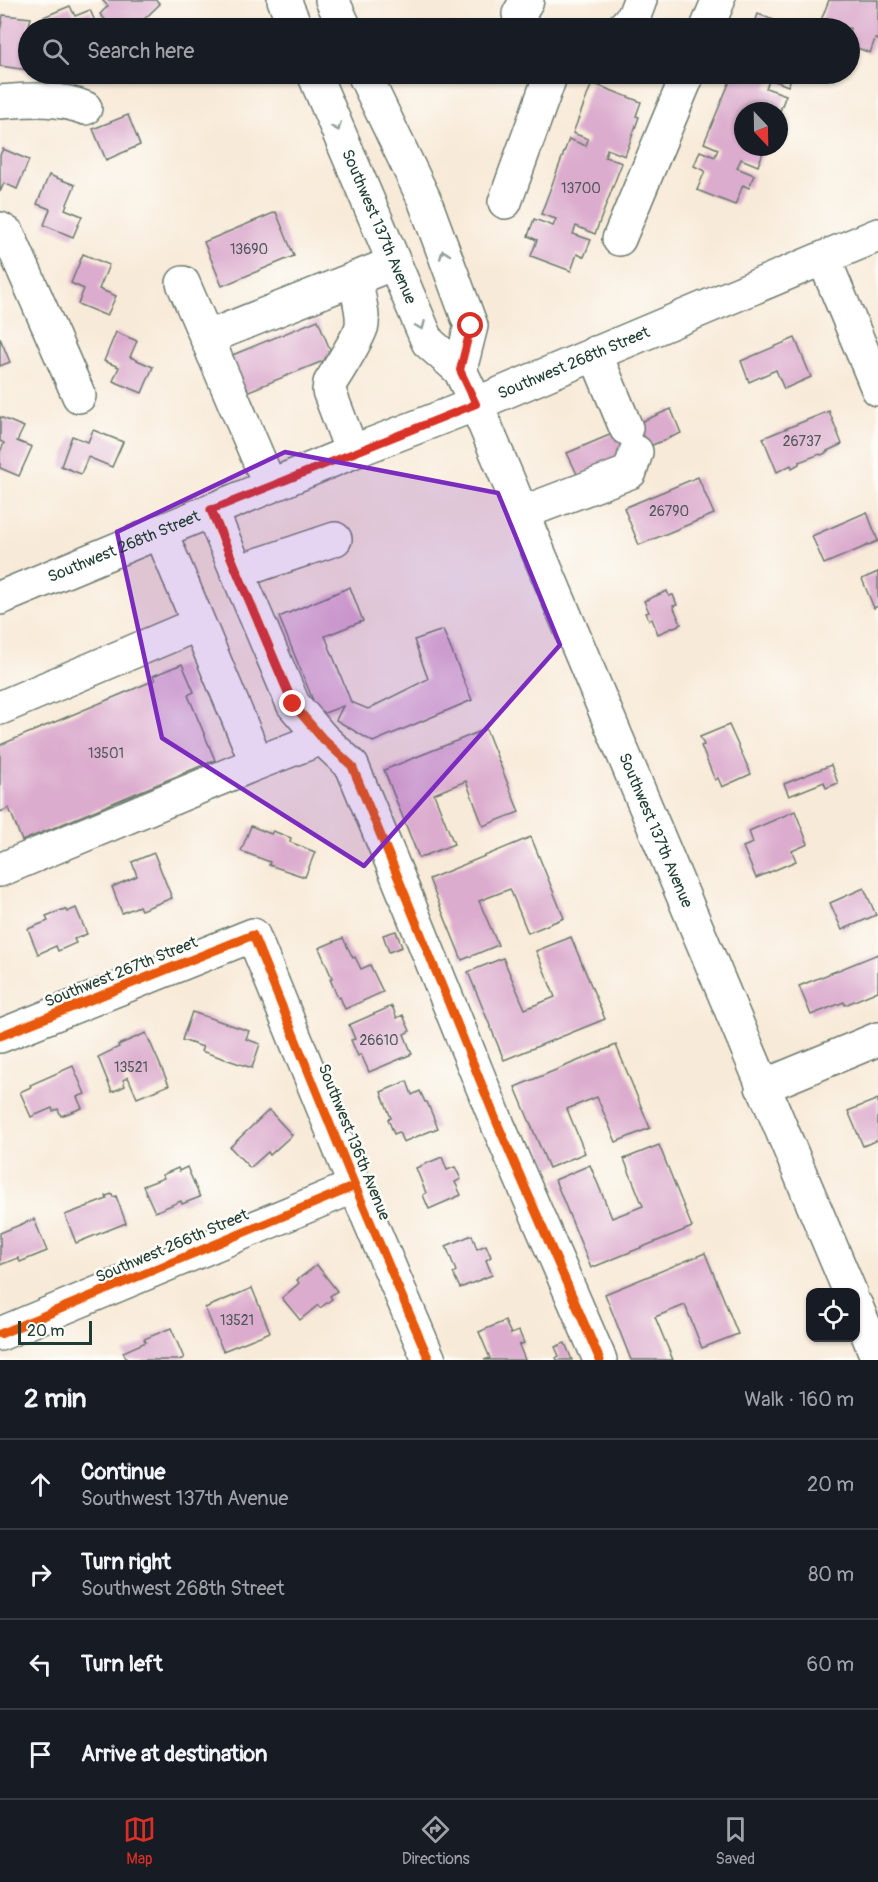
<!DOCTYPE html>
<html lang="en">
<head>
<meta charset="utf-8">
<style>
  :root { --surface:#171b24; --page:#20242c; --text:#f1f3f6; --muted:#9ea1a6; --line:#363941; --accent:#d93025 }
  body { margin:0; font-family:Pangolin,sans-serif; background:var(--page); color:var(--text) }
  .controls { position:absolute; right:18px; bottom:18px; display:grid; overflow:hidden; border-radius:12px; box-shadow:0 2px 4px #0004 }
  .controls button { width:54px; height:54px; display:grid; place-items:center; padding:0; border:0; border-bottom:2px solid var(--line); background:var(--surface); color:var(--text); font:30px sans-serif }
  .compass { position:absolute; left:734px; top:102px; width:54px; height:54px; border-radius:50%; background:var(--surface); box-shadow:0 2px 4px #0004; rotate:158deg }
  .scale { position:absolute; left:18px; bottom:15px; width:74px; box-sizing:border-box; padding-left:6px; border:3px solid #1f3d34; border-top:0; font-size:16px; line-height:21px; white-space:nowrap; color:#1f3d34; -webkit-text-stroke:4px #fdfcf7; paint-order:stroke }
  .stop { position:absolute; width:18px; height:18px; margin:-14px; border:4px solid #d93025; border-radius:50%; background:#fff }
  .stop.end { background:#d93025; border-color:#fff; box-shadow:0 2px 6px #0008 }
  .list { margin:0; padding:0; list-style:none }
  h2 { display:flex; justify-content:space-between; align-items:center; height:78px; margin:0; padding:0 24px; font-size:26px }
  h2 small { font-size:20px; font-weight:400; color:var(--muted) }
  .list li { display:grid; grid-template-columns:39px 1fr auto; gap:18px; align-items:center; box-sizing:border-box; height:90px; padding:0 24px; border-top:2px solid var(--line) }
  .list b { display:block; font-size:22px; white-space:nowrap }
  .list p { margin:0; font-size:20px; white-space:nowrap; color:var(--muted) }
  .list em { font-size:20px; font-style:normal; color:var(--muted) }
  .icon { flex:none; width:33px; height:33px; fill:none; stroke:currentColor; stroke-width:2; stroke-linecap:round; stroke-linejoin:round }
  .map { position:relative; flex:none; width:878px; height:1360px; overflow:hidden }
  .search { position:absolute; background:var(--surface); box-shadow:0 2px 4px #0004; left:18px; right:18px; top:18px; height:66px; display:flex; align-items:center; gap:15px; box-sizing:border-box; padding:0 21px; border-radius:33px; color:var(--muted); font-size:22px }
  .sheet { height:438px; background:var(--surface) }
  nav { display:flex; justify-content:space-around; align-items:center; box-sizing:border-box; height:84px; border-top:2px solid var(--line); background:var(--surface); font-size:16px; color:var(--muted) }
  nav a { display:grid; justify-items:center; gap:3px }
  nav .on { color:var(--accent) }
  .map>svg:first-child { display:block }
  .building { fill:#dcacce }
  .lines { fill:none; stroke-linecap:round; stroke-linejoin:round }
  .minor-casing { stroke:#6b7a6d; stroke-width:36 }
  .major-casing { stroke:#6b7a6d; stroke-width:36 }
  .minor { stroke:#fff; stroke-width:33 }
  .major { stroke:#fff; stroke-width:33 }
  .cycleway-casing { stroke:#fdfcf7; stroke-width:13 }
  .cycleway { stroke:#e8590c; stroke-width:9 }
  .oneway { stroke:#8f9e9a }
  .route { stroke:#d93025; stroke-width:8 }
  .marked { fill:#7b2cbf; fill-opacity:0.2; stroke:#7b2cbf; stroke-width:4.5; stroke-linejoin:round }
  .labels { text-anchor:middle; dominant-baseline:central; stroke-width:5; stroke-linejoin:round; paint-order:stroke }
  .number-label { font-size:14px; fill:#4e595a }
  .street-label { font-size:16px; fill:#1f3d34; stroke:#fdfcf7 }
</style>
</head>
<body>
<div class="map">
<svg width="878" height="1360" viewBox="0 0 878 1360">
  <rect width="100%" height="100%" fill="#fdfcf7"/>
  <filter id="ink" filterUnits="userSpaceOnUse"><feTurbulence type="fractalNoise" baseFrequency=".0167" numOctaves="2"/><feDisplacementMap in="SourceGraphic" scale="12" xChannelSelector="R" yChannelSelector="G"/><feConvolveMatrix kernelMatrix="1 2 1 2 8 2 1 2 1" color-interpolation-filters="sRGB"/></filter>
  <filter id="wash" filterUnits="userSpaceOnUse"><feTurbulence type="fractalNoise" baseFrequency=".008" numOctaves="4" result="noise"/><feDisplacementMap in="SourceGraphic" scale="24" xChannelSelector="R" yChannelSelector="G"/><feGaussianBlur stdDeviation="1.35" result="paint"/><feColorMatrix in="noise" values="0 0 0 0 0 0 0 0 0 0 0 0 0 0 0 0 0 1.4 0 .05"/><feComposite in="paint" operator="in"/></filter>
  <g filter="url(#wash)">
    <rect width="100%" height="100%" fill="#f8ead8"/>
    <g id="blocks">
      <!-- building -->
      <g class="building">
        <path d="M102,0H156L160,4L135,28H113L100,14L108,6Z"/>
        <path d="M829,0H878V40L875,39L870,53L850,45V28H818Z"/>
        <path d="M70,6L75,16L90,10L98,28H45L41,18Z"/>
        <path d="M758,14L794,28H753Z"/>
        <path d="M3,15L31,18L28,28V70L0,66V31Z"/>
        <path d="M733,74L749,79L751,74H793L788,86L770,79L766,88L786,95L780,111H743V147H765L758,166L741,159L737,168L754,175L749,188L743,185L735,205L697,190L705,171L694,166L700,151L715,157L718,149L704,143Z"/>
        <path d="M592,83L641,102L636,116L639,117L625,156L607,149L605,157L622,163L595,234L576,226L573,234L591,240L584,257L577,254L571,271L531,256L537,240L528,236L534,219L553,226L556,219L541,214L569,139L586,146L588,139L573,133Z"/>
        <path d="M128,115L140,145L106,160L93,129Z"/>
        <path d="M3,149L29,160L17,189L4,183L0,192V155Z"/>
        <path d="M49,175L75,185L65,209L82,216L73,237L44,225L50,209L37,204Z"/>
        <path d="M276,212L294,256L222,286L204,242Z"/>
        <path d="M83,254L109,265L99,289L116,296L107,316L78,304L84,289L71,283Z"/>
        <path d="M318,320L333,357L244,393L230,356Z"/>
        <path d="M116,332L137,341L130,357L153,367L142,393L113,381L119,367L104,361Z"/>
        <path d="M0,338L10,362L0,366Z"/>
        <path d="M795,338L811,377L784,389L776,370L749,382L741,361Z"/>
        <path d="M671,409L681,433L578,476L567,453Z"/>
        <path d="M829,411L842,444L827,451L828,452L821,455L820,454L799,462V464L792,468L791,465L777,472L763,438Z"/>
        <path d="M0,417L24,427L17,441L32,447L19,476L0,468V452L4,443L0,441Z"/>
        <path d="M93,430L123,442L112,467L88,457L81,474L61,466L72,436L88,442Z"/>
        <path d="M698,477L714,514L639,545L624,508Z"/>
        <path d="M867,512L878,541L824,564L812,536Z"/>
        <path d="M878,572V606L874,608L862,579Z"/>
        <path d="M350,587L363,621L325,636L351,702L368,709L428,679L414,640L443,630L472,700L373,742L336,720L343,706L319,715L279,617Z"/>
        <path d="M667,591L669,596L673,595L677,605L673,606L681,624L658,634L652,619L649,620L646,613L649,612L644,601Z"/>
        <path d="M182,664L194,692L188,695L215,760L22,841L9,808L0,812V745L155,680L153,676Z"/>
        <path d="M729,725L751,774L722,787L718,778L715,780L701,746L704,745L700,737Z"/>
        <path d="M486,729L519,812L483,826L466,781L434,794L454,844L419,858L384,770Z"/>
        <path d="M831,765L838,783L826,788L824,782L789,796L784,784Z"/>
        <path d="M795,811L808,844L792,851L796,861L756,878L743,847L753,843L749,831Z"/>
        <path d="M251,826L271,834L273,831L291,838L290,842L315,852L305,877L269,865L270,862L241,851Z"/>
        <path d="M531,837L564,918L528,933L510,889L479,901L498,945L462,960L429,879Z"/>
        <path d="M154,853L172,898L141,910L139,906L122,913L112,887L137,876L132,862Z"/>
        <path d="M864,888L876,915L842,930L830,903Z"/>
        <path d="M76,908L87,934L74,939L76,943L58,951L56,946L38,954L28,929L48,921L46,916L65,909L67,912Z"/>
        <path d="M396,931L402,947L389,952L383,935Z"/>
        <path d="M571,937L605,1019L504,1060L468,972L503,958L525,1009L555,997L536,951Z"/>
        <path d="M343,938L353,958L355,957L361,969L370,965L383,992L345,1009L340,997L338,998L330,979L332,978L319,948Z"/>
        <path d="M878,954V991L845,1005L844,1002L811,1015L799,986Z"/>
        <path d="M392,1006L397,1018L403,1015L410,1031L404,1034L412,1054L369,1072L361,1054L358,1056L351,1040L355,1039L349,1025Z"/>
        <path d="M192,1012L249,1031L246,1039L260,1044L252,1068L201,1051L203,1047L182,1040Z"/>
        <path d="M146,1033L169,1085L137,1098L128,1077L123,1080L125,1086L112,1092L98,1057L119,1047L118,1045Z"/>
        <path d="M616,1045L650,1128L616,1142L597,1097L567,1109L585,1153L549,1168L515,1087Z"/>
        <path d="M73,1066L85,1094L77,1097L82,1108L61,1116L58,1109L53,1111L52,1108L31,1117L20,1092L31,1087L30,1085Z"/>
        <path d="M407,1081L412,1095L420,1091L425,1102H427L438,1128L403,1142L399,1132L394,1134L388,1119L391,1118L381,1092Z"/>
        <path d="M878,1099V1140L863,1146L848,1111Z"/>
        <path d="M269,1110L292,1135L270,1155L268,1152L250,1168L230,1147Z"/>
        <path d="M659,1145L692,1227L591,1268L555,1180L590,1165L612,1218L643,1206L624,1159Z"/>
        <path d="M442,1157L447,1170L455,1167L461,1179L455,1182L461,1195L429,1209L423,1195L426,1193L416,1168Z"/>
        <path d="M187,1167L200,1197L182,1204L181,1201L155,1212L143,1186L164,1178L162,1175L178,1168L179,1171Z"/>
        <path d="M112,1194L113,1197L116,1196L126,1223L76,1243L65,1215L107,1199L106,1196Z"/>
        <path d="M34,1219L47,1251L20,1262L18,1258L0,1265V1233Z"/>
        <path d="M472,1235L477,1249L486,1245L491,1257L486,1260L492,1275L460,1288L453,1273L456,1271L446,1246Z"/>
        <path d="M705,1253L738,1334L702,1348L685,1305L655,1317L673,1360H631L605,1294Z"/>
        <path d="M317,1265L337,1291L330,1296L332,1299L320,1308L318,1305L300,1320L282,1298L299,1283L297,1280Z"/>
        <path d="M252,1288L270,1332L223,1351L205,1308Z"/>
        <path d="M505,1321L511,1334L519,1331L524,1343L519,1345L525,1360H484L490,1358L479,1332Z"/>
        <path d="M171,1328L184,1358L179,1360H127L123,1352L146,1342L144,1339Z"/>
        <path d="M565,1343L572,1360H557L556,1358L559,1356L555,1347Z"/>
      </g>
    </g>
  </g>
  <g filter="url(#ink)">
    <use href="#blocks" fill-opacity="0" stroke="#6b7a6d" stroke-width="1.5"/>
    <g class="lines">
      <defs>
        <g id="minor">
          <path d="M523,28L519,14L527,0"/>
          <path d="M623,28L634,16L640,0"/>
          <path d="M707,28L718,1"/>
          <path d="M0,102C30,100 57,97 85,108"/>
          <path d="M505,202L551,74"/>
          <path d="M0,229L8,234L79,396"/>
          <path d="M619,239L688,74"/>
          <path d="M824,259L878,389"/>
          <path d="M183,283L214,355"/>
          <path d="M595,353L626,428"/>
          <path d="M352,452L329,391L330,383C337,372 361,334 362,325C364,308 355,294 358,277"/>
          <path d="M270,486L214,355L212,343L216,334L394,263"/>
          <path d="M211,510L293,704L322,738L352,766L395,870L498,1125L600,1360"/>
          <path d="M522,513L630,472L636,452"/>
          <path d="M160,531L257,763"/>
          <path d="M237,572L335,539"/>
          <path d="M0,708L198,624"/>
          <path d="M0,870L257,763L322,738"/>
          <path d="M0,1036L253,935L355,1186L429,1360"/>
          <path d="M762,1087L878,1039"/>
          <path d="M0,1334L355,1186"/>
        </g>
        <g id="major">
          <path d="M284,0L296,28"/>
          <path d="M332,0L345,28"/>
          <path id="s1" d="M314,74L428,342L460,370L476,404L850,1292"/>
          <path d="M364,74L424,199L471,326L460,370"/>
          <path id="s2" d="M0,598L352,452L476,404L878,235"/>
          <path d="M856,1306L878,1359"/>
        </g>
      </defs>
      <!-- minor casing -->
      <use href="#minor" class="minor-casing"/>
      <!-- major casing -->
      <use href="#major" class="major-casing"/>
      <!-- minor -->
      <use href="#minor" class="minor"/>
      <!-- major -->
      <use href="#major" class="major"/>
      <defs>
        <g id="cycleway">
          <path d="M211,510L293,704L322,738L352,766L395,870L498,1125L600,1360"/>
          <path d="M0,1036L253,935L355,1186L429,1360"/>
          <path d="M0,1334L355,1186"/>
        </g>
      </defs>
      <!-- cycleway casing -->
      <use href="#cycleway" class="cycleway-casing"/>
      <!-- cycleway -->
      <use href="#cycleway" class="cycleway"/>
    </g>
    <!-- one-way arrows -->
    <defs><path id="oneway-chevron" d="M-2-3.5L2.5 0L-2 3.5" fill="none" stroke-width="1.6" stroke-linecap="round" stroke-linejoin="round" transform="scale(1.5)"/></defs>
    <g class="oneway">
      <use href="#oneway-chevron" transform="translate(337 127) rotate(67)"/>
      <use href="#oneway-chevron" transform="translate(444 254) rotate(-110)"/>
      <use href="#oneway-chevron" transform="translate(421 326) rotate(67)"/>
    </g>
  </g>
  <g class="lines" filter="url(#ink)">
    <!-- route -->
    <path class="route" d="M293,704L211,510L476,404L460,370L471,326"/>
  </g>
  <!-- marked area -->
  <path class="marked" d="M285,452L498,493L560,645L364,866L162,738L117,532Z"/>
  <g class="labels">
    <!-- number labels -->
    <g class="number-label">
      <text x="581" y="188">13700</text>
      <text x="249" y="249">13690</text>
      <text x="802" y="441">26737</text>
      <text x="669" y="511">26790</text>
      <text x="106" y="753">13501</text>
      <text x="379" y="1040">26610</text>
      <text x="131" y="1067">13521</text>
      <text x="237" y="1320">13521</text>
    </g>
    <!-- street labels -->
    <g class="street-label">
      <text stroke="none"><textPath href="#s1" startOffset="166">Southwest 137th Avenue</textPath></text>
      <text stroke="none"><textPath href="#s2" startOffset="620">Southwest 268th Street</textPath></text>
      <text stroke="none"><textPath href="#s2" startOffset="134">Southwest 268th Street</textPath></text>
      <text stroke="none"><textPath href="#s1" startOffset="834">Southwest 137th Avenue</textPath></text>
      <text transform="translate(121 972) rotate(-22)">Southwest 267th Street</text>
      <text transform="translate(354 1142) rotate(68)">Southwest 136th Avenue</text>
      <text transform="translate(172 1246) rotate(-23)">Southwest 266th Street</text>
    </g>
  </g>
</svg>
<div class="controls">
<button><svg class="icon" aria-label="locate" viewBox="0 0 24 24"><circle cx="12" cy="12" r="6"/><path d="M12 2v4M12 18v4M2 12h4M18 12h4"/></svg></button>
</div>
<svg class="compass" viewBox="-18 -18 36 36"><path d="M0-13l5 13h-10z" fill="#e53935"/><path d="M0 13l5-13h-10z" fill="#9ea1a6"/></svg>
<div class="scale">20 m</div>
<div class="stop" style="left:471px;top:326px"></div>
<div class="stop end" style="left:293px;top:704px"></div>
<div class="search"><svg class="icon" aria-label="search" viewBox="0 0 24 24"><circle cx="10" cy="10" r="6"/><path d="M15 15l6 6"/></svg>Search here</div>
</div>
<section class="sheet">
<h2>2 min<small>Walk · 160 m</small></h2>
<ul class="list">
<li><svg class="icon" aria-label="ahead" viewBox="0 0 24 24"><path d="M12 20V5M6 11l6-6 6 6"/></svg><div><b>Continue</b><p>Southwest 137th Avenue</p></div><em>20 m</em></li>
<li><svg class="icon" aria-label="right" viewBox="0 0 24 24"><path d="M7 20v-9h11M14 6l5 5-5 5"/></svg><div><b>Turn right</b><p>Southwest 268th Street</p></div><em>80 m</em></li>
<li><svg class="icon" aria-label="left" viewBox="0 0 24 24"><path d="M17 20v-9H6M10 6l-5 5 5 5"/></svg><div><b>Turn left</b></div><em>60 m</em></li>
<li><svg class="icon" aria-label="arrive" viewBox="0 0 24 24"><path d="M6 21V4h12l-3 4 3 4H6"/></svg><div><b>Arrive at destination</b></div></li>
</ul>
</section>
<nav>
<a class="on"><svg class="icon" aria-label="map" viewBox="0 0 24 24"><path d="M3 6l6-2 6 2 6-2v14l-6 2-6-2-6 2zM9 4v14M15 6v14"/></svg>Map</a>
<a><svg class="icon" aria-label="directions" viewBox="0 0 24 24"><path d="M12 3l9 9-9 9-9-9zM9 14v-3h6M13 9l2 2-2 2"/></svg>Directions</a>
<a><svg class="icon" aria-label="saved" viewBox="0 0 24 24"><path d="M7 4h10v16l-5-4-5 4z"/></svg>Saved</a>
</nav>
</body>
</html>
